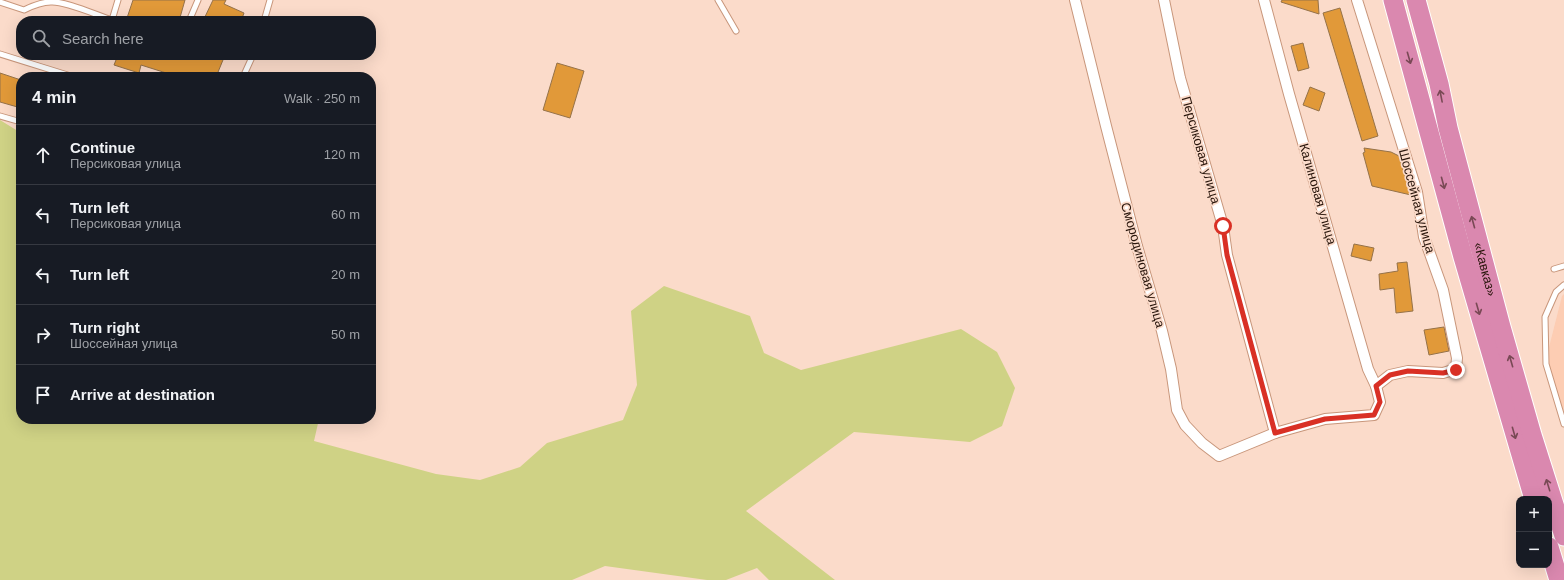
<!DOCTYPE html>
<html lang="en">
<head>
<meta charset="utf-8">
<style>
  :root { --surface:#171b24; --page:#20242c; --text:#f1f3f6; --muted:#9ea1a6; --line:#363941 }
  body { margin:0; font-family:Helvetica,sans-serif; background:var(--page); color:var(--text) }
  .controls { position:absolute; right:12px; bottom:12px; display:grid; overflow:hidden; border-radius:8px; box-shadow:0 4px 16px #0002 }
  .controls button { width:36px; height:36px; display:grid; place-items:center; padding:0; border:0; border-bottom:1px solid var(--line); background:var(--surface); color:var(--text); font:20px sans-serif }
  .stop { position:absolute; width:12px; height:12px; margin:-9px; border:3px solid #d93025; border-radius:50%; background:#fff }
  .stop.end { background:#d93025; border-color:#fff; box-shadow:0 1px 4px #0008 }
  .list { margin:0; padding:0; list-style:none }
  h2 { display:flex; justify-content:space-between; align-items:center; height:52px; margin:0; padding:0 16px; font-size:17px }
  h2 small { font-size:13px; font-weight:400; color:var(--muted) }
  .list li { display:grid; grid-template-columns:26px 1fr auto; gap:12px; align-items:center; box-sizing:border-box; height:60px; padding:0 16px; border-top:1px solid var(--line) }
  .list b { display:block; font-size:15px; white-space:nowrap }
  .list p { margin:0; font-size:13px; white-space:nowrap; color:var(--muted) }
  .list em { font-size:13px; font-style:normal; color:var(--muted) }
  .icon { flex:none; width:22px; height:22px; fill:none; stroke:currentColor; stroke-width:2; stroke-linecap:round; stroke-linejoin:round }
  .map { position:relative; flex:none; width:1564px; height:580px; overflow:hidden }
  .search { position:absolute; background:var(--surface); box-shadow:0 4px 16px #0002; left:16px; top:16px; width:360px; height:44px; display:flex; align-items:center; gap:10px; box-sizing:border-box; padding:0 14px; border-radius:16px; color:var(--muted); font-size:15px }
  .panel { position:absolute; background:var(--surface); box-shadow:0 4px 16px #0002; left:16px; top:72px; width:360px; height:352px; border-radius:16px }
  .map>svg:first-child { display:block }
  .built { fill:#fdcdb3 }
  .green { fill:#cfd285 }
  .building { fill:#e19939; stroke:#957249 }
  .lines { fill:none; stroke-linecap:round; stroke-linejoin:round }
  .lane-casing { stroke:#c8967b; stroke-width:7 }
  .street-casing { stroke:#c8967b; stroke-width:12 }
  .highway-casing { stroke:#fff; stroke-width:21 }
  .lane { stroke:#fff; stroke-width:5 }
  .street { stroke:#fff; stroke-width:10 }
  .highway { stroke:#da88af; stroke-width:19 }
  .oneway { stroke:#794955 }
  .route { stroke:#d93025; stroke-width:5 }
  .labels { text-anchor:middle; dominant-baseline:central; stroke-width:3.5; stroke-linejoin:round; paint-order:stroke }
  .street-label { font-size:13px; fill:#29160c; stroke:#fbdbca }
</style>
</head>
<body>
<div class="map">
<svg width="1564" height="580" viewBox="0 0 1564 580">
  <rect width="100%" height="100%" fill="#fbdbca"/>
  <!-- built -->
  <path class="built" d="M1564,294V423L1545,363L1562,296Z"/>
  <!-- green -->
  <path class="green" d="M0,120L21,133V165L17,174L21,184V419H319L314,441L436,474L480,480L520,467L547,443L623,420L637,385L631,311L664,286L750,316L764,353L801,370L961,329L997,352L1015,388L1002,426L970,442L854,432L746,511L835,580H769L757,568L726,580H707L605,566L572,580H0Z"/>
  <!-- building -->
  <g class="building">
    <path d="M133,0H185L179,21H126Z"/>
    <path d="M213,0H226L224,4L244,13L241,21H203Z"/>
    <path d="M1282,0H1318L1319,14L1281,2Z"/>
    <path d="M1340,8L1378,136L1362,141L1323,13Z"/>
    <path d="M1303,43L1309,68L1298,71L1291,46Z"/>
    <path d="M118,55H225L216,77H179L141,65L139,73L114,65Z"/>
    <path d="M557,63L584,71L570,118L543,110Z"/>
    <path d="M0,73L21,80V108L0,102Z"/>
    <path d="M1310,87L1325,93L1319,111L1303,105Z"/>
    <path d="M1364,148L1391,152L1399,156L1411,195L1372,186L1363,153L1365,152Z"/>
    <path d="M1354,244L1374,248L1371,261L1351,256Z"/>
    <path d="M1407,262L1413,311L1396,313L1394,288L1380,290L1379,274L1398,271L1397,263Z"/>
    <path d="M1444,327L1449,351L1429,355L1424,330Z"/>
  </g>
  <g class="lines">
    <defs>
      <g id="lane">
        <path d="M718,0L736,31"/>
        <path d="M0,2L24,10C32,6 41,2 51,2C66,1 96,15 112,20L118,0"/>
        <path d="M189,21L198,0"/>
        <path d="M264,21L270,0"/>
        <path d="M0,54L74,77"/>
        <path d="M243,77L253,55"/>
        <path d="M0,116L21,122"/>
        <path d="M1554,269L1564,266"/>
        <path d="M1564,285L1556,292L1545,317L1546,364L1564,424"/>
      </g>
      <g id="street">
        <path d="M1075,0L1106,126L1137,246L1162,331L1171,369L1177,410L1185,425L1202,443L1219,456L1275,433"/>
        <path d="M1164,0L1180,78L1223,226L1227,255L1275,433L1325,419L1374,415L1380,402L1376,386L1368,369L1289,94L1264,0"/>
        <path d="M1357,0L1417,192L1424,237L1443,290L1457,358L1456,369L1443,373L1408,371L1390,375L1376,386"/>
      </g>
      <g id="highway">
        <path d="M1393,0L1463,257L1534,499"/>
        <path id="s1" d="M1416,0L1439,84L1448,128L1501,327L1532,435L1564,536"/>
        <path d="M1549,547L1559,580"/>
      </g>
    </defs>
    <!-- lane casing -->
    <use href="#lane" class="lane-casing"/>
    <!-- street casing -->
    <use href="#street" class="street-casing"/>
    <!-- highway casing -->
    <use href="#highway" class="highway-casing"/>
    <!-- lane -->
    <use href="#lane" class="lane"/>
    <!-- street -->
    <use href="#street" class="street"/>
    <!-- highway -->
    <use href="#highway" class="highway"/>
  </g>
  <!-- one-way arrows -->
  <defs><path id="oneway-shaft" d="M-6 0H5M1.5-3L5.5 0L1.5 3" fill="none" stroke-width="1.6" stroke-linecap="round" stroke-linejoin="round"/></defs>
  <g class="oneway">
    <use href="#oneway-shaft" transform="translate(1409 58) rotate(74)"/>
    <use href="#oneway-shaft" transform="translate(1441 96) rotate(-101)"/>
    <use href="#oneway-shaft" transform="translate(1443 183) rotate(75)"/>
    <use href="#oneway-shaft" transform="translate(1473 222) rotate(-105)"/>
    <use href="#oneway-shaft" transform="translate(1478 309) rotate(74)"/>
    <use href="#oneway-shaft" transform="translate(1511 361) rotate(-106)"/>
    <use href="#oneway-shaft" transform="translate(1514 433) rotate(74)"/>
    <use href="#oneway-shaft" transform="translate(1548 485) rotate(-107)"/>
  </g>
  <g class="lines">
    <!-- route -->
    <path class="route" d="M1223,226L1227,255L1275,433L1325,419L1374,415L1380,402L1376,386L1390,375L1408,371L1443,373L1456,370"/>
  </g>
  <g class="labels">
    <!-- street labels -->
    <g class="street-label">
      <text transform="translate(1201 150) rotate(74)">Персиковая улица</text>
      <text transform="translate(1318 194) rotate(74)">Калиновая улица</text>
      <text transform="translate(1417 201) rotate(75)">Шоссейная улица</text>
      <text transform="translate(1143 265) rotate(74)">Смородиновая улица</text>
      <text stroke="none"><textPath href="#s1" startOffset="278">«Кавказ»</textPath></text>
    </g>
  </g>
</svg>
<div class="controls">
<button>+</button>
<button>−</button>
</div>
<div class="stop" style="left:1223px;top:226px"></div>
<div class="stop end" style="left:1456px;top:370px"></div>
<div class="search"><svg class="icon" aria-label="search" viewBox="0 0 24 24"><circle cx="10" cy="10" r="6"/><path d="M15 15l6 6"/></svg>Search here</div>
<section class="panel">
<h2>4 min<small>Walk · 250 m</small></h2>
<ul class="list">
<li><svg class="icon" aria-label="ahead" viewBox="0 0 24 24"><path d="M12 20V5M6 11l6-6 6 6"/></svg><div><b>Continue</b><p>Персиковая улица</p></div><em>120 m</em></li>
<li><svg class="icon" aria-label="left" viewBox="0 0 24 24"><path d="M17 20v-9H6M10 6l-5 5 5 5"/></svg><div><b>Turn left</b><p>Персиковая улица</p></div><em>60 m</em></li>
<li><svg class="icon" aria-label="left" viewBox="0 0 24 24"><path d="M17 20v-9H6M10 6l-5 5 5 5"/></svg><div><b>Turn left</b></div><em>20 m</em></li>
<li><svg class="icon" aria-label="right" viewBox="0 0 24 24"><path d="M7 20v-9h11M14 6l5 5-5 5"/></svg><div><b>Turn right</b><p>Шоссейная улица</p></div><em>50 m</em></li>
<li><svg class="icon" aria-label="arrive" viewBox="0 0 24 24"><path d="M6 21V4h12l-3 4 3 4H6"/></svg><div><b>Arrive at destination</b></div></li>
</ul>
</section>
</div>
</body>
</html>
